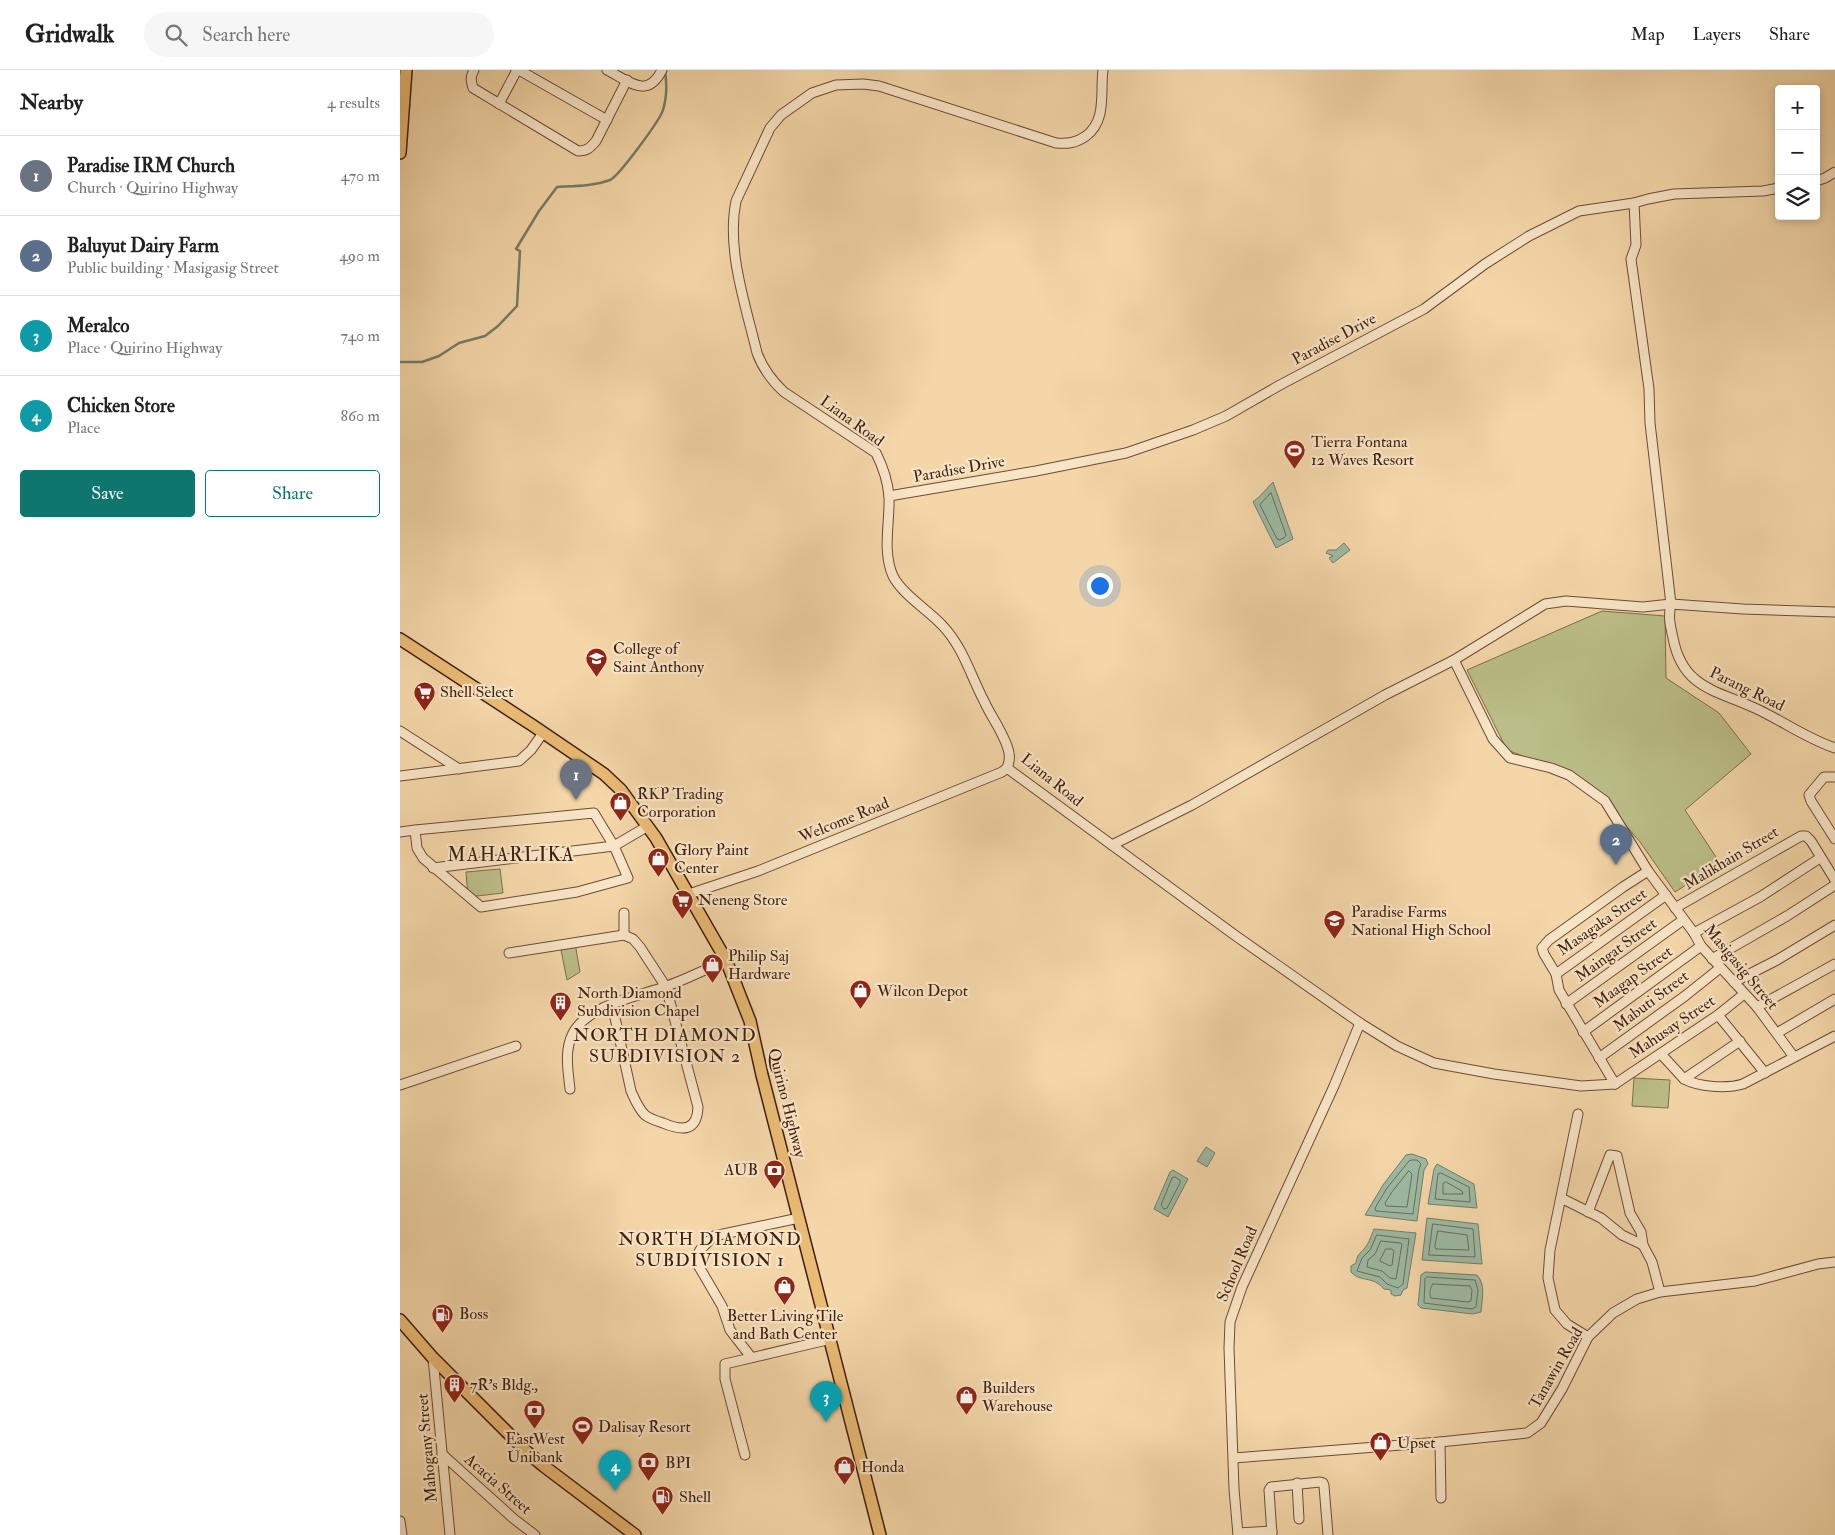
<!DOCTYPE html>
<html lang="en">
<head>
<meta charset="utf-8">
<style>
  :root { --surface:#fff; --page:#f6f6f6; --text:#222; --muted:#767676; --line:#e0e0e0; --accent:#0f766e }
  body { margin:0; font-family:"IM FELL Double Pica",serif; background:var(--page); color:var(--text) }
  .controls { position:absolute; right:15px; top:15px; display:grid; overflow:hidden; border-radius:5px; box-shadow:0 2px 8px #0003 }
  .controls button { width:45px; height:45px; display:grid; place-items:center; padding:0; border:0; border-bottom:1px solid var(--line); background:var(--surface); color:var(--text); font:25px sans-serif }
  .you { position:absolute; left:699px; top:515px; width:18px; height:18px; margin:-12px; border:4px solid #fff; border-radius:50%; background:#1a73e8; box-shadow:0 0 0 8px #1a73e833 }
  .badge { display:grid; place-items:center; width:32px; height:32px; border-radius:50%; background:var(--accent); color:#fff; font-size:16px; font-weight:700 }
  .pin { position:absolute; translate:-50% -41px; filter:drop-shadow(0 1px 2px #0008) }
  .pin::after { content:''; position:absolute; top:26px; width:18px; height:15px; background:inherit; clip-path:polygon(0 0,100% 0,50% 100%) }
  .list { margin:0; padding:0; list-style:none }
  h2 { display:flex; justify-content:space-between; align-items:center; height:65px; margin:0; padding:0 20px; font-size:21px }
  h2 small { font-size:16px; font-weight:400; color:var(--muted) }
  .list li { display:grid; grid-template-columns:32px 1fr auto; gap:15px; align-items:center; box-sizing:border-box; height:80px; padding:0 20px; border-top:1px solid var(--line) }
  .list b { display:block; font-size:19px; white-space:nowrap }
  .list p { margin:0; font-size:16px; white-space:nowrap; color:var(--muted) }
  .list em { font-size:16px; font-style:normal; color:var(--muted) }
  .actions { display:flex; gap:10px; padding:15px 20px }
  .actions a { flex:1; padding:11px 0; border:1px solid var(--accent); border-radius:5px; text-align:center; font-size:18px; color:var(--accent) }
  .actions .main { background:var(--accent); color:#fff }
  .icon { flex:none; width:28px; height:28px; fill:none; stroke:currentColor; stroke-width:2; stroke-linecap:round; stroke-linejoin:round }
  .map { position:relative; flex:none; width:1435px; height:1465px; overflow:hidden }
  header { display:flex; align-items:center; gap:30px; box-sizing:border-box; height:70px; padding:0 25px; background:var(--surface); border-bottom:1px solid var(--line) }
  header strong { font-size:24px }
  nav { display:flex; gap:28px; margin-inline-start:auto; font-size:18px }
  .search { width:350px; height:45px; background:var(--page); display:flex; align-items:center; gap:12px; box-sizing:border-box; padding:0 18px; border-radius:28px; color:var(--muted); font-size:19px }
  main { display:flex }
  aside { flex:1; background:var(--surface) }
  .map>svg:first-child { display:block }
  .green { fill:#bbbe88; stroke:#7c6e4b }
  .water { fill:#9cbaa4; stroke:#767c68 }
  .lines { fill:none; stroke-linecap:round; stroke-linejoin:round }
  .shore { stroke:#6d6c59; stroke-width:1 }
  .stream { stroke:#767c68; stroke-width:2.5 }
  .minor-casing { stroke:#6c4d34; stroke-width:11 }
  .major-casing { stroke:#3e1f0e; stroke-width:14 }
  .minor { stroke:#f8e4c6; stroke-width:9 }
  .major { stroke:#eabb74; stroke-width:11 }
  .labels { text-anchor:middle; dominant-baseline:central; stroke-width:4.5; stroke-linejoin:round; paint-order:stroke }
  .street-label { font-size:16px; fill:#3e1f0e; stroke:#f8e4c6 }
  .poi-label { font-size:16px; fill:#3e1f0e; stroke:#f8e4c6; text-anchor:start }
  .neighbourhood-label { font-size:18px; letter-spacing:1px; fill:#3e1f0e; stroke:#f8e4c6 }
  .quarter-label { font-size:19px; letter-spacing:1px; fill:#3e1f0e; stroke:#f8e4c6 }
</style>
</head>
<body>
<header>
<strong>Gridwalk</strong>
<div class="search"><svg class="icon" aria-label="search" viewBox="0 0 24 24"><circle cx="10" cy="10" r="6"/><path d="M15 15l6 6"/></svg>Search here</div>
<nav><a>Map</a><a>Layers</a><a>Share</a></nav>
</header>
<main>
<aside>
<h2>Nearby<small>4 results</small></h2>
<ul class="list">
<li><span class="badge" style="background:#6b7280">1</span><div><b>Paradise IRM Church</b><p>Church · Quirino Highway</p></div><em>470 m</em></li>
<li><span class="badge" style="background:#5c6f8a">2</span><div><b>Baluyut Dairy Farm</b><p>Public building · Masigasig Street</p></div><em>490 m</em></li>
<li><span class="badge" style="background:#0f9aa8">3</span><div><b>Meralco</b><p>Place · Quirino Highway</p></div><em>740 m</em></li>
<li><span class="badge" style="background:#0f9aa8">4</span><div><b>Chicken Store</b><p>Place</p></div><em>860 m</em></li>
</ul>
<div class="actions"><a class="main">Save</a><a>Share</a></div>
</aside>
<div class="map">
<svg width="1435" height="1465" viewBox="0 0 1435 1465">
  <rect width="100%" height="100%" fill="#f4d6a8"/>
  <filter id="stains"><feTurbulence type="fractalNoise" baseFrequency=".004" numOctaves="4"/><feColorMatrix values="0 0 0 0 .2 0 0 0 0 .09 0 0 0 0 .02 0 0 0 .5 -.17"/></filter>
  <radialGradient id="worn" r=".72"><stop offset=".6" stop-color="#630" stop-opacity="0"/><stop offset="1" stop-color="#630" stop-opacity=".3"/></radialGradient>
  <!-- green -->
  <g class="green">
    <path d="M1202,541L1265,546L1266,608L1319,643L1351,684L1285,740L1320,793L1275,822L1240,772L1208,735L1180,708L1107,680L1067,600Z"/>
    <path d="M100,799L103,823L68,827L66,802Z"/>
    <path d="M175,873L180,902L167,910L160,875Z"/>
    <path d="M1234,1008L1270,1010L1268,1038L1232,1036Z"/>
  </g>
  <!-- water -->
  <g class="water">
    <path d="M873,412L893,469L876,478L853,432L860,426Z"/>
    <path d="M944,473L950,480L933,493L929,488L933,486L926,483L928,480H936Z"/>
    <path d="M806,1077L815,1083L807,1097L797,1091Z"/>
    <path d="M1012,1084L1026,1089L1028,1094L1024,1100L1017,1151L965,1145L983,1115L1006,1085Z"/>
    <path d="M1037,1094L1074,1114L1077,1138L1028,1134L1034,1099Z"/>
    <path d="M773,1100L788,1109L768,1147L754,1139L770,1102Z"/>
    <path d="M1027,1148L1078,1154L1082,1194L1022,1190Z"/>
    <path d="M974,1159L1016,1163L1007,1218L1003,1220L1001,1225L995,1226L991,1224V1220L984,1219C972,1205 961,1213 951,1202V1196L956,1193C957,1183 962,1183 967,1175C970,1170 972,1164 974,1159Z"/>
    <path d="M1025,1202L1077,1205C1086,1215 1082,1229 1081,1242L1073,1244L1021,1238L1018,1235L1021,1205Z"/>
  </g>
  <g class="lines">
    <!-- shore -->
    <g class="shore">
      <path d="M871,423L886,465L885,467L880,470L877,469L860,435Z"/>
      <path d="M1012,1090H1017L1021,1094L1019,1099L1013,1144L976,1141L975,1138L987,1118L1009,1091Z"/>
      <path d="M1009,1101L1012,1104L1007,1137L986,1136L985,1133L992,1122Z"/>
      <path d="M1041,1103L1069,1117L1070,1132L1035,1129L1038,1104Z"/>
      <path d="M775,1107L780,1110V1113L767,1138L764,1139L761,1135L772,1108Z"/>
      <path d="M1046,1112L1062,1121L1063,1124H1043V1114Z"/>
      <path d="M1033,1154L1073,1159L1075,1187L1029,1185Z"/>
      <path d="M1038,1161L1067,1165L1069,1180L1036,1179L1035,1177Z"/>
      <path d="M977,1165L1009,1169L1003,1214L998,1218L987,1214L980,1207L957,1201L962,1188L970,1180Z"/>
      <path d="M981,1171L1000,1173L1002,1174L996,1209L990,1208L982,1201L967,1197L968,1190L975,1184Z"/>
      <path d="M986,1179H992L994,1181L992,1195L990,1196L980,1191Z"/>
      <path d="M1027,1207L1075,1210L1078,1220L1076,1237L1072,1239L1024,1233L1025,1209Z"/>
      <path d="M1033,1214L1070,1216L1072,1220L1071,1231L1068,1232L1031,1228C1029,1225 1030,1216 1033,1214Z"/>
    </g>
    <!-- stream -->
    <path class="stream" d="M0,292H22L39,286L59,273L85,266L98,256L117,236L120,181L116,179L139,141L157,117C175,116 194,116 210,110C219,106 260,50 263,40C267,27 267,14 265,1"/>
    <defs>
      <g id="minor">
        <path d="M74,0C70,7 71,11 73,18L178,81C187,81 190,78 196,71L227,10"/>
        <path d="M119,0L207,50"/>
        <path d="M207,0C229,11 247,30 262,0"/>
        <path d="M99,34L117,0"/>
        <path d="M1416,111L1425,108L1435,102"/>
        <path d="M1234,133L1236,175L1231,189L1249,319L1250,353L1271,534C1268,547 1270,554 1273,568C1283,620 1318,620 1359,640C1384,652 1408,669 1435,678"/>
        <path d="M489,426L636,401L726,383L793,360L826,346L880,315L1024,239L1085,194L1129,166L1179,141L1234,133L1248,129L1274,124L1363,121L1379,118"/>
        <path d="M1054,590L1093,669L1110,688L1151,698L1169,705L1205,731L1248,801L1294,863L1301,876L1357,937L1394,987"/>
        <path d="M0,661L59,699"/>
        <path d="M607,698C609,693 610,688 609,683C606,666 591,647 584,631C570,604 563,577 542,555C528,540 502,524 493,506C482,481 490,453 489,427C488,412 483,397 476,383L384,322C371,310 363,299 357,283C346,236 326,180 336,131L370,58L381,45L412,23L436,15L463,14L479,16L656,73C668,74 676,73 686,66C707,50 700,23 703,0"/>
        <path d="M607,698L836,866L960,953L997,976L1034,993L1094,1004L1181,1016L1215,1014"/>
        <path d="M0,706L119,691L131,680L143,663"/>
        <path d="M1435,707H1424L1409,725L1411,731L1435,769"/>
        <path d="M0,762L15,760L194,743L214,776L228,808L177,822L81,837L23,788L17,778L15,760"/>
        <path d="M712,775L792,735L985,625L1054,590L1145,534L1166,531L1243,537L1271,534L1343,539L1435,542"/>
        <path d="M33,798L214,776L248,756"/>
        <path d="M289,824L358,801L602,702L607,698"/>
        <path d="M1275,838L1401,766H1406L1411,771L1435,810"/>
        <path d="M1294,863L1360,827L1420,788"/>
        <path d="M224,865V843"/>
        <path d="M109,883L224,865L233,869L240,877L266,917L298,1037C297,1062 282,1061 263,1053C257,1051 250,1049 245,1045C238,1038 235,1030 231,1021L212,934"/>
        <path d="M1312,889L1387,846L1435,815"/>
        <path d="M1156,904L1266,825"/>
        <path d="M1334,912L1377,890L1435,855"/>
        <path d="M1166,934L1283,850"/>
        <path d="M1357,937L1435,894"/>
        <path d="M1318,945L1365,1003"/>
        <path d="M1183,962L1301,876"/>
        <path d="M1377,963L1435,929"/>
        <path d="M1261,984L1284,1009C1299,1017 1326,1019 1343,1014L1435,966"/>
        <path d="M1199,988L1285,926L1320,898"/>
        <path d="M1284,1009L1340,971"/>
        <path d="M1215,1014L1159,920L1156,904L1144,884L1142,878L1149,870L1223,817L1248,801"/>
        <path d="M1215,1014L1318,945L1344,924"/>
        <path d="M0,1015L116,976"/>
        <path d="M170,1019C168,1001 164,980 173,963C189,934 238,927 267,916C287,909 307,899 326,890"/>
        <path d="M1178,1044L1150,1180L1148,1208L1155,1240L1167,1254L1188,1267"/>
        <path d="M1161,1128L1201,1148L1222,1165L1243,1175"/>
        <path d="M1188,1142L1210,1085L1217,1086L1230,1143L1241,1162L1243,1175L1252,1192L1260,1222"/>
        <path d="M351,1287L330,1260L322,1236L298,1195V1184L300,1180L314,1166L399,1148"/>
        <path d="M33,1288L50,1465"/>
        <path d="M1040,1372L1041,1428"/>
        <path d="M42,1384L114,1449L135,1465"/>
        <path d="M345,1385L325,1309V1294L431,1269"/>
        <path d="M834,1388L1040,1372L1127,1363L1141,1353L1162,1319L1188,1267L1213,1243L1237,1229L1260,1222L1355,1211L1418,1194L1435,1192"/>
        <path d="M897,1413L899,1449"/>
        <path d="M0,1451L2,1465"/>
        <path d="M838,1463L872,1461"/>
        <path d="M838,1465L834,1419L829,1278L830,1252L842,1217L934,1016L960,953"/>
        <path d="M872,1465L869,1420L871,1417L920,1412L923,1413L924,1416L928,1465"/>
      </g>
      <g id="major">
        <path d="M0,83L6,0"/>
        <path d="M0,569L132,655L204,704L221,720L256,768L326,890L350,951L362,1005L480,1465"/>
        <path d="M0,1250L33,1288L128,1383L145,1397L235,1465"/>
      </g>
    </defs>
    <!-- minor casing -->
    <use href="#minor" class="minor-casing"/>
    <!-- major casing -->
    <use href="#major" class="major-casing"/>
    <!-- minor -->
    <use href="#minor" class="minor"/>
    <!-- major -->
    <use href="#major" class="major"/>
  </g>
  <!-- icons -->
  <defs>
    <symbol id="stadium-pin" viewBox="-11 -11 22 30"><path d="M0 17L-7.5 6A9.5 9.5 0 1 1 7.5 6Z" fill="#8f2418" stroke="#f8e4c6"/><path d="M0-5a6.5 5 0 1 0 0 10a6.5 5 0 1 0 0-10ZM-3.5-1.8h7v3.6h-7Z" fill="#fff"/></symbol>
    <symbol id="university-pin" viewBox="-11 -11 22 30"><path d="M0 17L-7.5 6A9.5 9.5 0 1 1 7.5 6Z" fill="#8f2418" stroke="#f8e4c6"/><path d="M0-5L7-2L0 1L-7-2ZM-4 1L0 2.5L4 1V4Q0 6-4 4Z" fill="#fff"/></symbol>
    <symbol id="supermarket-pin" viewBox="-11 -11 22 30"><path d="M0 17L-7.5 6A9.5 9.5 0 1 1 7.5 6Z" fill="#8f2418" stroke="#f8e4c6"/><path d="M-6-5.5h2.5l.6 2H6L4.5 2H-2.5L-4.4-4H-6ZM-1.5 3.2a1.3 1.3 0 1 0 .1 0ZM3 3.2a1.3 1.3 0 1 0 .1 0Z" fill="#fff"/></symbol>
    <symbol id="shop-pin" viewBox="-11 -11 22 30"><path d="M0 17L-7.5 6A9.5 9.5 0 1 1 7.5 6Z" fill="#8f2418" stroke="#f8e4c6"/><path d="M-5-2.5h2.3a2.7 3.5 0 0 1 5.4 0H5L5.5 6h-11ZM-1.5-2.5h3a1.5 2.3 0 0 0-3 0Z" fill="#fff"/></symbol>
    <symbol id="school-pin" viewBox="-11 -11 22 30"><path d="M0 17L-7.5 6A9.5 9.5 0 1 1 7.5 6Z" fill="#8f2418" stroke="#f8e4c6"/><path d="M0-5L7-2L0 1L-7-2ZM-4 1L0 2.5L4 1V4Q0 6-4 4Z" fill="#fff"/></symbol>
    <symbol id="building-pin" viewBox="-11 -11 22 30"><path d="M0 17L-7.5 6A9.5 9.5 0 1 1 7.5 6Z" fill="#8f2418" stroke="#f8e4c6"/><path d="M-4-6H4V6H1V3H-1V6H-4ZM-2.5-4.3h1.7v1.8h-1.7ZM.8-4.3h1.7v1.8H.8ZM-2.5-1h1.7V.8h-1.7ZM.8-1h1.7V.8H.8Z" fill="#fff"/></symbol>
    <symbol id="bank-pin" viewBox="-11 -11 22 30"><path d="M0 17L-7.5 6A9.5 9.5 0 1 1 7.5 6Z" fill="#8f2418" stroke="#f8e4c6"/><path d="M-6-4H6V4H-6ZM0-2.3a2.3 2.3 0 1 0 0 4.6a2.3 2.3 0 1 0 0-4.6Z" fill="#fff"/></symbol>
    <symbol id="fuel-pin" viewBox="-11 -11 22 30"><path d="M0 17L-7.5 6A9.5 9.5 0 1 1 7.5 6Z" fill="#8f2418" stroke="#f8e4c6"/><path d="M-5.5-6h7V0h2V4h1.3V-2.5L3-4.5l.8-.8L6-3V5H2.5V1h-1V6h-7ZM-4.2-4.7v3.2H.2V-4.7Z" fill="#fff"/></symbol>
  </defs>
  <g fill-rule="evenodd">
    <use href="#stadium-pin" x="882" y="368" width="25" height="34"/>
    <use href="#university-pin" x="184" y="576" width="25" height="34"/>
    <use href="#supermarket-pin" x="12" y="610" width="25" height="34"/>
    <use href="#shop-pin" x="208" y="720" width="25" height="34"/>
    <use href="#shop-pin" x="246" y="776" width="25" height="34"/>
    <use href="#supermarket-pin" x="270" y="818" width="25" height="34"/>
    <use href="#school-pin" x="922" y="838" width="25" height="34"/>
    <use href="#shop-pin" x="300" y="882" width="25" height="34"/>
    <use href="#shop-pin" x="448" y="908" width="25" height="34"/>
    <use href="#building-pin" x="148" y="920" width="25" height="34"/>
    <use href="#bank-pin" x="362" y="1088" width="25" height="34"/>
    <use href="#shop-pin" x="372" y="1204" width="25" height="34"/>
    <use href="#fuel-pin" x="30" y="1232" width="25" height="34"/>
    <use href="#building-pin" x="42" y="1302" width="25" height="34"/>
    <use href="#shop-pin" x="554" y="1314" width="25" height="34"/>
    <use href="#bank-pin" x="122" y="1328" width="25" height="34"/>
    <use href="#stadium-pin" x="170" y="1344" width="25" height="34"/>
    <use href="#shop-pin" x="968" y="1360" width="25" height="34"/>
    <use href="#bank-pin" x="236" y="1380" width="25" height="34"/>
    <use href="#shop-pin" x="432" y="1384" width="25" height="34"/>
    <use href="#fuel-pin" x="250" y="1414" width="25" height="34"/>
  </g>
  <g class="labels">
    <!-- street labels -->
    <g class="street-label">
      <text transform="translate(934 269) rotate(-28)">Paradise Drive</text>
      <text transform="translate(452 351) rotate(36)">Liana Road</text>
      <text transform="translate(559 399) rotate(-10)">Paradise Drive</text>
      <text transform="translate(1347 619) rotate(26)">Parang Road</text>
      <text transform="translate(652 710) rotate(39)">Liana Road</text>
      <text transform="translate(444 750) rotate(-22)">Welcome Road</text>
      <text transform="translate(1331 788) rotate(-31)">Malikhain Street</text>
      <text transform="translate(1202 852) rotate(-35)">Masagaka Street</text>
      <text transform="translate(1216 880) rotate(-36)">Maingat Street</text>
      <text transform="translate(1341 897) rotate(50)">Masigasig Street</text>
      <text transform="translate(1233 907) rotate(-36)">Maagap Street</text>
      <text transform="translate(1251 931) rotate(-37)">Mabuti Street</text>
      <text transform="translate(1272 957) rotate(-34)">Mahusay Street</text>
      <text transform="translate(387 1033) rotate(76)">Quirino Highway</text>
      <text transform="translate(837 1194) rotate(-67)">School Road</text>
      <text transform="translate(1156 1298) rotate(-60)">Tanawin Road</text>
      <text transform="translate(27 1378) rotate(-95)">Mahogany Street</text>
      <text transform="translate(98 1414) rotate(41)">Acacia Street</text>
    </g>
    <!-- poi labels -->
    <g class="poi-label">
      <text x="911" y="372">Tierra Fontana<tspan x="911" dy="18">12 Waves Resort</tspan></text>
      <text x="213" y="579">College of<tspan x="213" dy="18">Saint Anthony</tspan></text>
      <text x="40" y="622">Shell Select</text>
      <text x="237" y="724">RKP Trading<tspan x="237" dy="18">Corporation</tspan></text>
      <text x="274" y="780">Glory Paint<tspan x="274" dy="18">Center</tspan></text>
      <text x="298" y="830">Neneng Store</text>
      <text x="951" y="842">Paradise Farms<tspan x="951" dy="18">National High School</tspan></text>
      <text x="328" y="886">Philip Saj<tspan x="328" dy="18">Hardware</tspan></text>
      <text x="477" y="921">Wilcon Depot</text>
      <text x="177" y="923">North Diamond<tspan x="177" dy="18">Subdivision Chapel</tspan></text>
      <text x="358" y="1100" text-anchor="end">AUB</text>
      <text x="59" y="1244">Boss</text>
      <text x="385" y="1246" text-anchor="middle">Better Living Tile<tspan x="385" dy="18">and Bath Center</tspan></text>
      <text x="70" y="1315">7R's Bldg.,</text>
      <text x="582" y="1318">Builders<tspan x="582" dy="18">Warehouse</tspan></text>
      <text x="198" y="1357">Dalisay Resort</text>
      <text x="135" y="1369" text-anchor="middle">EastWest<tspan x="135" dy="18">Unibank</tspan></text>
      <text x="997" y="1373">Upset</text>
      <text x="265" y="1393">BPI</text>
      <text x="461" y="1397">Honda</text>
      <text x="279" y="1427">Shell</text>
    </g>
    <!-- neighbourhood labels -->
    <g class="neighbourhood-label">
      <text x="265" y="965">NORTH DIAMOND<tspan x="265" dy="21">SUBDIVISION 2</tspan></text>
      <text x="310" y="1169">NORTH DIAMOND<tspan x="310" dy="21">SUBDIVISION 1</tspan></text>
    </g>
    <!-- quarter labels -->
    <g class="quarter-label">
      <text x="111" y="785">MAHARLIKA</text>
    </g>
  </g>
  <rect width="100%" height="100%" filter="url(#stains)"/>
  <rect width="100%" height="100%" fill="url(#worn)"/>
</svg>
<div class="controls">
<button>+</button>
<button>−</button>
<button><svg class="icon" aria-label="layers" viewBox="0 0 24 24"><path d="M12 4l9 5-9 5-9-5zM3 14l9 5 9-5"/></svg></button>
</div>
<div class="you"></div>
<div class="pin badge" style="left:176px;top:730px;background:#6b7280">1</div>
<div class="pin badge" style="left:1216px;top:795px;background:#5c6f8a">2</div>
<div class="pin badge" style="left:426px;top:1352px;background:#0f9aa8">3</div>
<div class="pin badge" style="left:215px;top:1421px;background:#0f9aa8">4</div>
</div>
</main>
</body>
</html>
